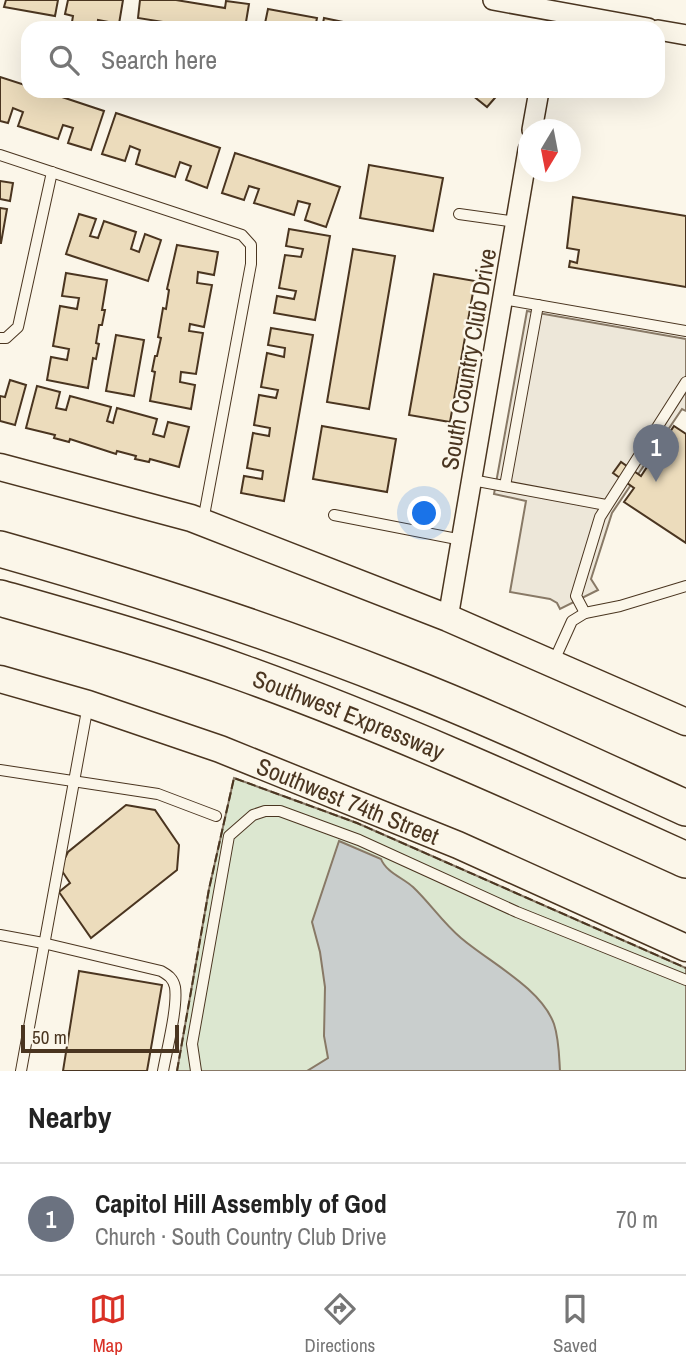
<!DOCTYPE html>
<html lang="en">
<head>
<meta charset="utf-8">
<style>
  :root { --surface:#fff; --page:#f6f6f6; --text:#222; --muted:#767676; --line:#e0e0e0; --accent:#d93025 }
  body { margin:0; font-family:"Archivo Narrow",sans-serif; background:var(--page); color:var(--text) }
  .compass { position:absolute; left:518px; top:119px; width:63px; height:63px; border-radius:50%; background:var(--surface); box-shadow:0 7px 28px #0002; rotate:190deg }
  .scale { position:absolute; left:21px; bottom:18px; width:158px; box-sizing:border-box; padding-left:7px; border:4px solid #4a3520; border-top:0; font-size:19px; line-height:24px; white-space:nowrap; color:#4a3520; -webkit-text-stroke:5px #fbf6e9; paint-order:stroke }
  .you { position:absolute; left:425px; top:514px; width:24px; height:24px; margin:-18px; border:5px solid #fff; border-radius:50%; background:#1a73e8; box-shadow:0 0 0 10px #1a73e833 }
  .badge { display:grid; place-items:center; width:46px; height:46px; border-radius:50%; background:var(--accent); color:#fff; font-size:23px; font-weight:700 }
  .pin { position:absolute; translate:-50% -58px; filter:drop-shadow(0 2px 4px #0008) }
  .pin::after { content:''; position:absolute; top:37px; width:24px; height:21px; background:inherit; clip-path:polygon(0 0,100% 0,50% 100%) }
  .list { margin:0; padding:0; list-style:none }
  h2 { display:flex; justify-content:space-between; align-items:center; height:91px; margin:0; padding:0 28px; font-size:30px }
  h2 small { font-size:23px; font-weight:400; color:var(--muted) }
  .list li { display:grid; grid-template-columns:46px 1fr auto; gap:21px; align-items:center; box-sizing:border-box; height:112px; padding:0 28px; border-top:2px solid var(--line) }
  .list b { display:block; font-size:26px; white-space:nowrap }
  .list p { margin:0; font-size:23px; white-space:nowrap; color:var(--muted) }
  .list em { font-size:23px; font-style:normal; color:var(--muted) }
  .icon { flex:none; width:38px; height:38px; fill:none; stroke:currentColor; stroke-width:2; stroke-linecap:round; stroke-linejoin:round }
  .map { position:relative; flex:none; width:686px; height:1071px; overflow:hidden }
  .search { position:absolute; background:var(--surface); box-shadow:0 7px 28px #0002; left:21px; right:21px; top:21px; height:77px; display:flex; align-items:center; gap:18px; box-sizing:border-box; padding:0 24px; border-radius:21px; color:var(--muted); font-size:26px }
  .sheet { height:203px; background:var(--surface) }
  nav { display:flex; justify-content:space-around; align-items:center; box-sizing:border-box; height:98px; border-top:2px solid var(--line); background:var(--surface); font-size:19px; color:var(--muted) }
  nav a { display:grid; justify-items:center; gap:4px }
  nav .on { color:var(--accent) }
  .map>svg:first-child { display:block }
  .green { fill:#dce7d0; stroke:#887966; stroke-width:2 }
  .parking { fill:#ede7d9; stroke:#887966; stroke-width:2 }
  .water { fill:#c9cecd; stroke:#887966; stroke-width:2 }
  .building { fill:#ecdcbc; stroke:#4a3520; stroke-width:2 }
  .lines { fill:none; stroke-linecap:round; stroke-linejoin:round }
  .service-casing { stroke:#4a3520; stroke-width:12 }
  .minor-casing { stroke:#4a3520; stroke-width:22 }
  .secondary-casing { stroke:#4a3520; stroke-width:29 }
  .motorway-casing { stroke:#4a3520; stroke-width:38 }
  .service { stroke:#fbf6e9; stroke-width:10 }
  .minor { stroke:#fbf6e9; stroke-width:19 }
  .secondary { stroke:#fbf6e9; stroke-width:26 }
  .motorway { stroke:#fbf6e9; stroke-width:35 }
  .fence { stroke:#4a3520; stroke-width:2; stroke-dasharray:9 3.5; stroke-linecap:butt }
  .labels { text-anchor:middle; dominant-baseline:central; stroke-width:5; stroke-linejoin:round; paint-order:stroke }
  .street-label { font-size:24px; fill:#4a3520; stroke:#fbf6e9 }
</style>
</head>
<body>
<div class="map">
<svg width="686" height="1071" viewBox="0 0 686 1071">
  <rect width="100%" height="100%" fill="#fbf6e9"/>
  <!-- green -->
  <path class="green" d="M234,778L357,823L686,968V1071H177L209,889Z"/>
  <!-- parking -->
  <path class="parking" d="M527,311L686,339V411L682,409L612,513L591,579L598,590L560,609L557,603L550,599L510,592L526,501L494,494Z"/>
  <!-- water -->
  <path class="water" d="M339,841L381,859C386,872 403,878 413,887C430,903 443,923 461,938C489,962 541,988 554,1024C559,1039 559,1055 560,1071H307L328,1058L324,1036L325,987L320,952L312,922Z"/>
  <!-- building -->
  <g class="building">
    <path d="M6,0H58L55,16L4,7Z"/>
    <path d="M68,0H123L119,24L98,20L97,28H71L73,16L65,14Z"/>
    <path d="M140,0H176L225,8L226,1L249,4L245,28H176V24L138,18Z"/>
    <path d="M268,9L317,18L315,28H264Z"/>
    <path d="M324,18L372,28H322Z"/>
    <path d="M0,77L28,86V91H44L104,111L91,150L68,143L73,128L63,125L58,139L18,126L23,112L13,108L8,123L0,121Z"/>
    <path d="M467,91H501L487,107Z"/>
    <path d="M116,113L220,148L207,188L186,180L191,166L180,162L175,177L136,164L140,150L130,146L125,161L102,154Z"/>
    <path d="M235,153L340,187L326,227L305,220L310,204L298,201L294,215L254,203L259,189L249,186L244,200L222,193Z"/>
    <path d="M369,165L443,178L433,231L360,218Z"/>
    <path d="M0,181L13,183L10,201L0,199Z"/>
    <path d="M573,197L686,216V287L569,267L570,261L577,263L579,250L567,248Z"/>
    <path d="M0,208L7,209L1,243H0Z"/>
    <path d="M79,214L96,219L90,236L98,238L104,221L136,232L131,249L139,252L145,234L161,240L148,281L66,254Z"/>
    <path d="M289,229L330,236L315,320L274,313L277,296L294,299L296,291L279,288L285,255L301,257L303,249L286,246Z"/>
    <path d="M177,245L218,252L214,275L198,272L197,283L212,285L204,327L190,324L189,331L203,333L196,374L181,372L180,382L195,385L191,409L150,401L155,372L152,371L155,356H157L161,338L158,337L163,308L166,309L169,290L167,289Z"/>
    <path d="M353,249L395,256L369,409L327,402Z"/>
    <path d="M66,273L107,280L102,310H105L102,325H99L96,343L99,344L96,359L93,358L88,388L47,380L51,357L67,360L69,349L53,346L60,306L77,309L79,298L62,296Z"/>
    <path d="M434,274L475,281L450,422L409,415Z"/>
    <path d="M271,328L313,335L284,501L241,493L244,476L262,479L263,471L247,468L253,433L269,436L270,428L254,425L259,395L276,398L278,390L261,387L267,353L284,357L285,348L268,345Z"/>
    <path d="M116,335L144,340L134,396L106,391Z"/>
    <path d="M10,380L26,385L15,425L0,421V396L5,397Z"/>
    <path d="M37,386L60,392L56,408L66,410L70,396L111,407L107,421L113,423L117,408L157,419L153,434L164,437L168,422L189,427L179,467L150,459L149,462L135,459L136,456L117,451L116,454L70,439L69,442L54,438L55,435L26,428Z"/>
    <path d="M322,426L396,439L387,492L313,479Z"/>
    <path d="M674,426L686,434V543L624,502L634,488L613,473L621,462L641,476Z"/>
    <path d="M126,805L155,810L179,845L177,870L91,938L59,892L70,883L60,868L68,852Z"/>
    <path d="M79,971L162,985L147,1071H63Z"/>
  </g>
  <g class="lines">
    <defs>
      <g id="service">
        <path d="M0,155L242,235L251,245V264L203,521"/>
        <path d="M459,214L516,222"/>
        <path d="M503,299L686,331"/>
        <path d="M0,338H6L18,327L52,172"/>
        <path d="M472,480L606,505"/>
        <path d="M505,486L538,305"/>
        <path d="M334,515L462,540"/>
        <path d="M585,613L576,596L600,517L686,382"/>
        <path d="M553,663L572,621L585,613L620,606L686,586"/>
        <path d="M0,770L158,794L216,816"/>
        <path d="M0,935L43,943L161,971C168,975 173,978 175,987C178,1007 167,1049 163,1071"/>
        <path d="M21,1071L88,705"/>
        <path d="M196,1071L192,1044L229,836L253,815L265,811H280L359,840L517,912L686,980"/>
      </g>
      <g id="minor">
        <path d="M493,0L648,28"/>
        <path d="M658,30L686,35"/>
        <path d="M532,130L539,91"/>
        <path d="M448,618L528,150"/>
      </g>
      <g id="secondary">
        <path d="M0,467L191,518L448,618L686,722"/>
        <path id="s1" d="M0,679L88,704L220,749L458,845L686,948"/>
      </g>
      <g id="motorway">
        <path d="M0,549C135,587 268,630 399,682C496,720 591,765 686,808"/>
        <path id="s2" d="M0,598C81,621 163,644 243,673C393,727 540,794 686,860"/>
      </g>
    </defs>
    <!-- service casing -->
    <use href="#service" class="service-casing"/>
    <!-- minor casing -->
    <use href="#minor" class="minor-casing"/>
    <!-- secondary casing -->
    <use href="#secondary" class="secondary-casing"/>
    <!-- motorway casing -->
    <use href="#motorway" class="motorway-casing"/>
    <!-- service -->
    <use href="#service" class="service"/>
    <!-- minor -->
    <use href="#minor" class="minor"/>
    <!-- secondary -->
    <use href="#secondary" class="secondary"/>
    <!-- motorway -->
    <use href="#motorway" class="motorway"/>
    <!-- fence -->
    <path class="fence" d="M177,1071L209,889L234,778L357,823L686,968"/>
  </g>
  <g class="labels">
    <!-- street labels -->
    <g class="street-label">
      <text transform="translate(468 359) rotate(-80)">South Country Club Drive</text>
      <text stroke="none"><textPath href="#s2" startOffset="368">Southwest Expressway</textPath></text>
      <text stroke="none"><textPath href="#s1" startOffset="369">Southwest 74th Street</textPath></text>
    </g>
  </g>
</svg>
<svg class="compass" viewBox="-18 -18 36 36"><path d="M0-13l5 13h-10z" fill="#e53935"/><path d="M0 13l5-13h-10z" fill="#767676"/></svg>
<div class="scale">50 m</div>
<div class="you"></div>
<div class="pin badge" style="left:656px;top:482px;background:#6b7280">1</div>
<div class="search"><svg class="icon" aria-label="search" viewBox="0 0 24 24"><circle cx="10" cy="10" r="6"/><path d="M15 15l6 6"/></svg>Search here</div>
</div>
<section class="sheet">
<h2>Nearby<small></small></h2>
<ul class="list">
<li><span class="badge" style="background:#6b7280">1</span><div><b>Capitol Hill Assembly of God</b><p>Church · South Country Club Drive</p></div><em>70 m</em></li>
</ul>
</section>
<nav>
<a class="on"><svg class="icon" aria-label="map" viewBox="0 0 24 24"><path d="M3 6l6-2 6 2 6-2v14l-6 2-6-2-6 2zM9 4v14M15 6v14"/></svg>Map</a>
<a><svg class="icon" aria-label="directions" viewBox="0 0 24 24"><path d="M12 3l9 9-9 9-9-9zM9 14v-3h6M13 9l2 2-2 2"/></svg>Directions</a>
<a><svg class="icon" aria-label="saved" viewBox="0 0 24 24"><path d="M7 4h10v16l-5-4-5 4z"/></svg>Saved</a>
</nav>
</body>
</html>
